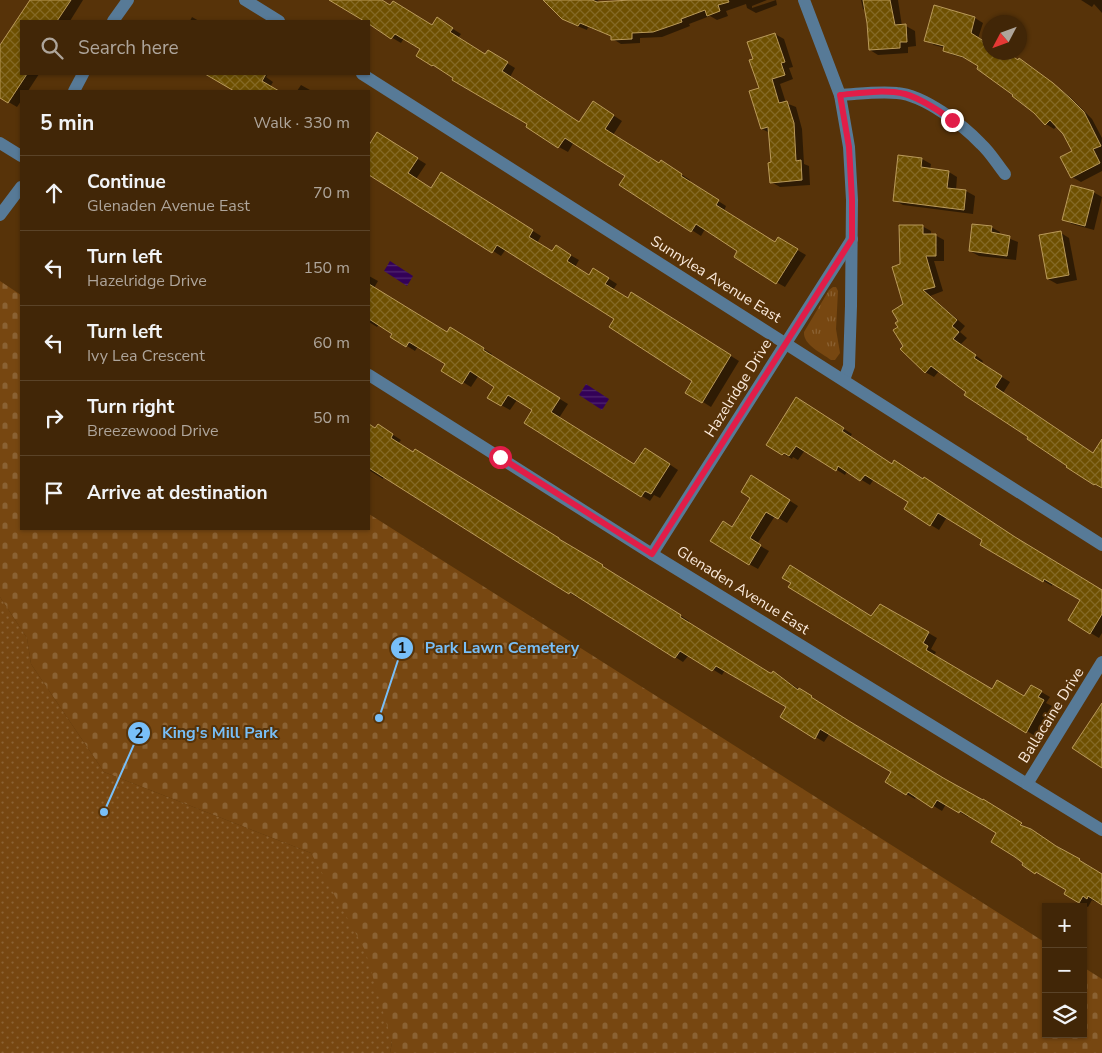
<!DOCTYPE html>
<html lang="en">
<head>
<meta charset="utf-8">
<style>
  :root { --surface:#412607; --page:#4c3215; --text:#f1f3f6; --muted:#aea59b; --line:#5a4328 }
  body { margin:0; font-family:"Nunito Sans",sans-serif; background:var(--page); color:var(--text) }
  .controls { position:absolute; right:15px; bottom:15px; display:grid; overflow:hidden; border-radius:0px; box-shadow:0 1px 4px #0004 }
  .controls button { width:45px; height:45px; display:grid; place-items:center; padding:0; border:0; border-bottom:1px solid var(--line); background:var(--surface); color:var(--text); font:25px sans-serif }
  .compass { position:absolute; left:982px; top:15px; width:45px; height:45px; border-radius:50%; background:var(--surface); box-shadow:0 1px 4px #0004; rotate:229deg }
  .stop { position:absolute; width:15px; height:15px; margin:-11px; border:4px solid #e11d48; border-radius:50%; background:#fff }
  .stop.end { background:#e11d48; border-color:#fff; box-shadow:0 1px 5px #0008 }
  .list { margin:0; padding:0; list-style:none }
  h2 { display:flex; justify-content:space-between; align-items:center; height:65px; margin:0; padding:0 20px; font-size:21px }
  h2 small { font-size:16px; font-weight:400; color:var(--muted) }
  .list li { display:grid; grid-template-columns:32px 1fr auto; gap:15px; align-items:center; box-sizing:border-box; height:75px; padding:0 20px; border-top:1px solid var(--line) }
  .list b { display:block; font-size:19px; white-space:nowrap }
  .list p { margin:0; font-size:16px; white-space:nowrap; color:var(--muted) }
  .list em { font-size:16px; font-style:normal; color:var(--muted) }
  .icon { flex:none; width:28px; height:28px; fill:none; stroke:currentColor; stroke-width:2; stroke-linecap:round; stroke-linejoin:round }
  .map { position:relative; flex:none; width:1102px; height:1053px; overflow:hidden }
  .search { position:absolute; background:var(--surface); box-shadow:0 1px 4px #0004; left:20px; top:20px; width:350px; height:55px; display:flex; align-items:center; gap:12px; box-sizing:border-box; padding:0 18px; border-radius:0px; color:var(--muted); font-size:19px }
  .panel { position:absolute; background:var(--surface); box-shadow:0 1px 4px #0004; left:20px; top:90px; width:350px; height:440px; border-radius:0px }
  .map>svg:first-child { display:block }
  .grass { fill:url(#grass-tufts) }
  .cemetery { fill:url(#cemetery-stones) }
  .park { fill:url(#park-dots) }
  .water { fill:url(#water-rules) }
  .shadow { fill:#0007 }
  .building { fill:url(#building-cross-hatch); stroke:#ba9a59 }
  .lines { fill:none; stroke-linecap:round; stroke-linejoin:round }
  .minor { stroke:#577a97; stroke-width:12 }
  .route { stroke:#e11d48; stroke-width:6 }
  .labels { text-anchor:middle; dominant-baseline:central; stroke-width:4; stroke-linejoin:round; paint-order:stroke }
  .street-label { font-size:15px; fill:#fbeadb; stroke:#573309 }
  .leader { fill:none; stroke:#78bff8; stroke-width:2 }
  .callout-dot { fill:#78bff8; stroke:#573309; stroke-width:2 }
  .mark-label { font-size:15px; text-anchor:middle; font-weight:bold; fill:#111 }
  .callout-label { font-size:16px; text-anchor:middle; font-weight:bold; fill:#78bff8; stroke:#573309; stroke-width:4; stroke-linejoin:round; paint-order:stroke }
</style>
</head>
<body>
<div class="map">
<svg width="1102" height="1053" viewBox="0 0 1102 1053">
  <defs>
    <pattern id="grass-tufts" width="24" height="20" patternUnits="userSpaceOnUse" patternTransform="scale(1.25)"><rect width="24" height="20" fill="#774711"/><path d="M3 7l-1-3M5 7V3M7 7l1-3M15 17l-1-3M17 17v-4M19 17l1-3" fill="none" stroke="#8b6233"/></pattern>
    <pattern id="cemetery-stones" width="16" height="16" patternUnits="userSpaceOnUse" patternTransform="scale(1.25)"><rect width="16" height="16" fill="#774711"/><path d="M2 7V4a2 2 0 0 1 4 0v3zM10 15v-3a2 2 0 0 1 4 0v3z" fill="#8b6233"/></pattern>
    <pattern id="park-dots" width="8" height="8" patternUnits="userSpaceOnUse" patternTransform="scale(1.25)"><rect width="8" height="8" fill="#774711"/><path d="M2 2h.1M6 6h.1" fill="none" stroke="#8b6233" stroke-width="1.8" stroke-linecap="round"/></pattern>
    <pattern id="water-rules" width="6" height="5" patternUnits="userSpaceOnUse" patternTransform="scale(1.25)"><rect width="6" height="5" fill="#330157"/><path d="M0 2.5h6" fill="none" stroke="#51266f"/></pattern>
    <pattern id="building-cross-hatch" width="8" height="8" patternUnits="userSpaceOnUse" patternTransform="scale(1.25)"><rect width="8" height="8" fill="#6e5001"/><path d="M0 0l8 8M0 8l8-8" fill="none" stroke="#846925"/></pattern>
  </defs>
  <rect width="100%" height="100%" fill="#573309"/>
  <!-- grass -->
  <path class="grass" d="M833,287H836L838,291L836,329L840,353L835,360H831C822,353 803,345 804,332L829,290Z"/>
  <!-- cemetery -->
  <path class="cemetery" d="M0,281L21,295V529H369V514L1046,943V1034H1083V967L1102,979V1053H390L392,1042L311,853L104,772L31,664L27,638L0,597Z"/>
  <!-- park -->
  <path class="park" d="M0,597L27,638L31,664L104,772L311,853L365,950L392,1042L390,1053H0Z"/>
  <!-- water -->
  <g class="water">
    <path d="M390,261L413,276L407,286L384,271Z"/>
    <path d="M586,384L609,399L602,410L579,395Z"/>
  </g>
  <!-- shadow -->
  <g class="shadow">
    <path d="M32,0H83L70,21H21V74H39L28,91H21V101L17,107L0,97V50Z"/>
    <path d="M331,0H380L432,27L437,19L461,34L458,38L486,56L488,52L515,68L510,77L580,123L602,108L622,121L613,135L660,165L670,167L690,180L689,182L726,206L724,211L776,244H787L806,255L785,287L776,282L739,251L705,229L701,236L621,185L626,176L574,142L568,152L559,147L527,126L529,124L455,77L418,56L422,49L404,38L401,43L369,24V21H365Z"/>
    <path d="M545,0H597L603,3L650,0H767L752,6V8L776,0L777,5L756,13L747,8L746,4L726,11L728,16L717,20L710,16L689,24L690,26L662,37L640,38V43L621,44L613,39L612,36L588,27L587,30L572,24L563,18Z"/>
    <path d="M861,0H898L902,26H906L915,31L916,46L908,47V53L878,55L870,50L866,11L863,9Z"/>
    <path d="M1081,0H1102V13L1094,4L1092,7Z"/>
    <path d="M935,6L975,18L983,23L971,60L953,55L944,50L945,48L934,45L925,40Z"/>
    <path d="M192,17L199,21H190Z"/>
    <path d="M775,34L784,39L793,67L789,68L793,79L780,84L786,103L796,107L802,129L804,164L809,166L810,185L780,187L771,182L772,164L770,133L762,129L760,89L754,60Z"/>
    <path d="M1020,60L1069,96L1092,119L1102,138V171L1081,182L1072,177L1074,151L1064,133L1057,126L1054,129L1046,124Z"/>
    <path d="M208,74H268L266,77L273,82L270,87L277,91H236Z"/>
    <path d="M301,85L310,90L312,91H297Z"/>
    <path d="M377,134L426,164L416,179L432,189L450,179L541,236L537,243L552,253L556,247L579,260L575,267L590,276L594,269L617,284L613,290L628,299H640L739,361L711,407L687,392L694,380L616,318L506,249L501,256L369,174V147Z"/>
    <path d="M899,156L922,159L931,164L930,170L949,172L957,177L956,190L966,191L975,196L973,214L903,205L894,200Z"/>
    <path d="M1093,192L1102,197L1094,230L1072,224L1063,219Z"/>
    <path d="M922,226L931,231V236L935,235L944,240V261H934L943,291L930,296L965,326L960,332L967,338L961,344L983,361L981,364L1010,382L1003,393L1094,454L1102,450V489L1068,467L1069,465L939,371L934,377L925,372L905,346L900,327L905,305L901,265Z"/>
    <path d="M991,227L1000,232V235L1018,242L1016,260L979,256L970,251Z"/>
    <path d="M1061,233L1069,238L1077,280L1057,284L1048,279Z"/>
    <path d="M369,276L378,281L374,288L447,334H459L492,354L490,356L568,404L559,418L635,466L654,454L678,470L660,498L654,495L650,501L642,496L533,410L517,400L510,410L501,405L496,387L479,375L471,387L443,370L447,364L418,346L415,351L407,346L394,334L379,324L377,327L369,322Z"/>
    <path d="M804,404L852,434L850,437L893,465L1102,591V633L1099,638L1069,620L1081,600L1053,583L1052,586L982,544L984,540L947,517L939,530L905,509L910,502L874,479L870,485L847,471L845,475L805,450L798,460L793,457L792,459L767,444Z"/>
    <path d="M369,425L376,429L387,431L401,440L398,444L610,571V572L689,621L688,623L771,674L774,673L782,678L858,728L1088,865L1087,866L1102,875V903L1097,900L1096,902L1092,900L1088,907L1079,902L1068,889L1036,872L998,833L969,815L968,817L946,804L942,811L917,796L915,799L886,782L893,772L830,733L824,742L782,717L787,707L725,670L722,675L689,655L683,662L579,596L578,598L570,593L384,476L383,479L369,470Z"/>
    <path d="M760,482L798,506L787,523L775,516L757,544L769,551L758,569L749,564L732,528Z"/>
    <path d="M880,605L937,638L931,649L936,652L934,656L992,691L1024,697L1031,686L1050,697L1046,703L1052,706L1035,736L885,646L872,618Z"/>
  </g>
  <!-- building -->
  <g class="building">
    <path d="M30,0H71L57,21H21V74H27L8,103L0,98V45Z"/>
    <path d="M329,0H382L390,5L393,1L432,25L437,17L453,28L450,32L485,54L488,50L508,62L502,71L579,122L593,101L614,115L605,129L659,163L661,160L682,174L681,176L719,200L716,205L775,242L778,237L798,249L776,284L734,257L737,251L696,224L691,232L619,185L625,176L607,165L565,138L558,148L526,127L527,124L452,80L453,78L433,65L432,66L416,56L420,49L395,34L391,39L369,24V21H364Z"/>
    <path d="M543,0H592L597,2L630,0H728L729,2L718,5L720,11L707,16L705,10L681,19L682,22L653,32L632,33V39L611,40V36L580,23L578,26L562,19Z"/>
    <path d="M863,0H890L895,25L906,24L907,42H900V48L869,50L867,23Z"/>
    <path d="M934,5L975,17L971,33L990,45V52H1006L1018,60L1019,58L1053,83L1070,98L1084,112L1101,146L1093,149L1100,163L1071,178L1060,157L1072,151L1063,134L1050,120L1045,125L1034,113L1012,96L1013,95L977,69L978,66L963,57L943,51L944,46L924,41Z"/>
    <path d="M775,33L785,62L781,63L785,75L772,79L779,103L787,101L794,123L796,161L801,160L802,180L770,183L768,163L771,162L768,127L761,129L749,91L759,88L749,60L753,59L747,42Z"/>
    <path d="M205,74H266L262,81L279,91H234Z"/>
    <path d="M377,132L418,158L408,173L431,188L441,172L533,230L529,237L552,251L556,245L571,255L567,261L589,275L593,268L609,278L605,284L628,298L631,292L731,355L702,403L685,393L692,381L609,327L614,319L497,245L492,253L369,175V145Z"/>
    <path d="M898,155L922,158L921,167L949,171L947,188L966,190L964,210L893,201Z"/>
    <path d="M1071,185L1094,191L1085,226L1062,220Z"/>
    <path d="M972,224L992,226L991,232L1010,236L1007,256L969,251Z"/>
    <path d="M899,225H923V234H936V256H926L935,287L923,290L957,320L952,326L959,332L953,339L976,355L974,358L1002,376L995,387L1093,453L1102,439V488L1095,484L1094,485L1066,467L1067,466L1027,439L1028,437L964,395L966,392L931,366L925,373L900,349L903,346L893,330L898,327L895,323L898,321L892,311L903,304L892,267L900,264Z"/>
    <path d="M1061,231L1069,275L1047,279L1039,235Z"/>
    <path d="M369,284L447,332L450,327L484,348L483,350L560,398L551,412L634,464L645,448L670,464L651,494L645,491L641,497L524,423L532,410L508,395L501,406L487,398L494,387L470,371L462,384L441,371L445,364L409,342L406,347L390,337L392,334L369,319Z"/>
    <path d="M796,397L844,428L842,431L892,464L894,460L923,479L924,477L1015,537L1102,590V614L1090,634L1068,620L1080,600L1044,579L1043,582L980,545L982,540L938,513L930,526L904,509L908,502L865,475L860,481L838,466L836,471L796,446L789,456L784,453L782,455L766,445Z"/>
    <path d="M369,424L375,428L378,424L393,434L391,438L413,452L415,449L559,538V539L603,565L602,566L681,615L680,617L770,673H772L773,671L798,690L799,688L812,696L811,697L849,721L945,779L983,800V799L1022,823L1020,825L1031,829L1056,846L1080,859L1079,860L1102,874V905L1088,896L1087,899L1083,896L1079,903L1064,894L1066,890L1036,872L1035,874L1022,865L1023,863L1015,857L991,842L996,833L960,811L959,813L937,800L932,808L908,792L906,795L885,782L891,772L820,729L815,739L780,717L786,707L716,666L712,671L680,651L675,658L673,657L570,592L569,594L519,563L369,468Z"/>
    <path d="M751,475L790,500L778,519L766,512L750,538L761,545L749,565L710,541L723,521L732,527L750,498L741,492Z"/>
    <path d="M790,565L871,616L880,604L929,632L923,643L928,646L926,650L992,689L997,680L1024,696L1031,685L1042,691L1038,697L1044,700L1026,733L788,587L791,583L782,578Z"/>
    <path d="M1102,703V768L1072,748Z"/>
  </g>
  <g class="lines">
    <!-- minor -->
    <g class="minor">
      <path d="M245,0L279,21"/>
      <path d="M804,0L840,95L849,147L852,200L851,306L849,366L844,380"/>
      <path d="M113,21L128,0"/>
      <path d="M362,74L1102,545"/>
      <path d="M74,91L83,74"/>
      <path d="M840,95C859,94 878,91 897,93C924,95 963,125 981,144C990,152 997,164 1005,174"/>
      <path d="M0,143L21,156"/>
      <path d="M0,215L21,187"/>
      <path d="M369,375L652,554L1102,830"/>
      <path d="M652,554L852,239"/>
      <path d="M1027,784L1102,662"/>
    </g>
  </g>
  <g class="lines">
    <!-- route -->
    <path class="route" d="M500,457L652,554L852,239V200L849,147L840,95C861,93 884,89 905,94C922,99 938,110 952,120"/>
  </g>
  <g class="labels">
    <!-- street labels -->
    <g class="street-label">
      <text transform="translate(716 279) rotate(32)">Sunnylea Avenue East</text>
      <text transform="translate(738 388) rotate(-58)">Hazelridge Drive</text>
      <text transform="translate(743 590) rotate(32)">Glenaden Avenue East</text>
      <text transform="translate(1051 715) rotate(-58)">Ballacaine Drive</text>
    </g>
  </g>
  <!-- callouts -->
  <path class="leader" d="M379 718L402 648M104 812L139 733"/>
  <g class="callout-dot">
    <circle cx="379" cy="718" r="5"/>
    <circle cx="104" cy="812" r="5"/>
    <circle cx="402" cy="648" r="12"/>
    <circle cx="139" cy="733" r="12"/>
  </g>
  <g class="mark-label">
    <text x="402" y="653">1</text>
    <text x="139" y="738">2</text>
  </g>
  <g class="callout-label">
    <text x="502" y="653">Park Lawn Cemetery</text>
    <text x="220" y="738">King's Mill Park</text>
  </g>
</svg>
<div class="controls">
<button>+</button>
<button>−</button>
<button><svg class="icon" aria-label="layers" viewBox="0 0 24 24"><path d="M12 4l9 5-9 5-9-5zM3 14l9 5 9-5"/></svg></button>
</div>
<svg class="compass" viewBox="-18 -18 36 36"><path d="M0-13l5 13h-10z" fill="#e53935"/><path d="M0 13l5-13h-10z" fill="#aea59b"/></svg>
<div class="stop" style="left:500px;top:457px"></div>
<div class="stop end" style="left:952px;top:120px"></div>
<div class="search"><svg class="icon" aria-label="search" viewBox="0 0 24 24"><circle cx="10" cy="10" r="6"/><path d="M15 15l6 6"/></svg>Search here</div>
<section class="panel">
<h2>5 min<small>Walk · 330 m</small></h2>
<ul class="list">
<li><svg class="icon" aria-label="ahead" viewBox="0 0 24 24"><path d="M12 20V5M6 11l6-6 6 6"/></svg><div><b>Continue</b><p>Glenaden Avenue East</p></div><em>70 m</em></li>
<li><svg class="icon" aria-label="left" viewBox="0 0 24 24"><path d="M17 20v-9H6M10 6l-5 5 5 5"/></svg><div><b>Turn left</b><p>Hazelridge Drive</p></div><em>150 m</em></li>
<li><svg class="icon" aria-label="left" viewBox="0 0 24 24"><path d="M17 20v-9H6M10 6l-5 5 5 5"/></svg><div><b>Turn left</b><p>Ivy Lea Crescent</p></div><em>60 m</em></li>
<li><svg class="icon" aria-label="right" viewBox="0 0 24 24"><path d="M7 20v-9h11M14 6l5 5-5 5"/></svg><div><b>Turn right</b><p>Breezewood Drive</p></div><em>50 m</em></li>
<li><svg class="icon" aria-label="arrive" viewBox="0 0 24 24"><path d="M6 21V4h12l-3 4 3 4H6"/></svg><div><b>Arrive at destination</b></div></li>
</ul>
</section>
</div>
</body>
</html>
